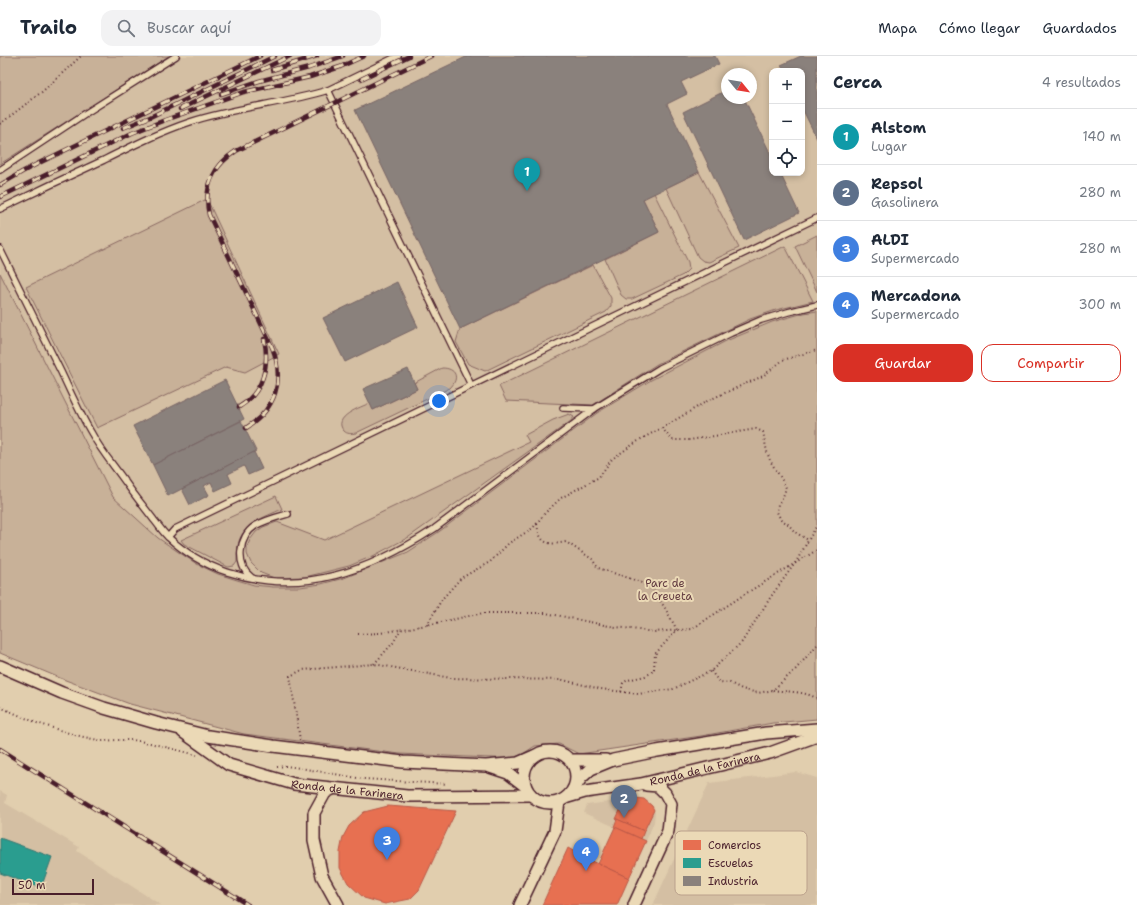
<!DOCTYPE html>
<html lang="es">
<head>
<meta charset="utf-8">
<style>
  :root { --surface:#fff; --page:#f2f2f3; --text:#1f2937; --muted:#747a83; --line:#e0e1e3; --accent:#d93025 }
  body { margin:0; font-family:"Shantell Sans",sans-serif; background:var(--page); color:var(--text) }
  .controls { position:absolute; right:12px; top:12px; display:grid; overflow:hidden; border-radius:8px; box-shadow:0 2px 6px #0003 }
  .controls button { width:36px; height:36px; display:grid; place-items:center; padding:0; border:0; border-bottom:1px solid var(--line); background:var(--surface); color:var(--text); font:20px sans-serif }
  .compass { position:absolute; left:721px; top:12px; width:36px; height:36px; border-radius:50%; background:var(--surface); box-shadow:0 2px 6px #0003; rotate:120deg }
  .scale { position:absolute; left:12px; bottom:10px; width:82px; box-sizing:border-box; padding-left:4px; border:2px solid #4a1f2b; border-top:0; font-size:11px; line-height:14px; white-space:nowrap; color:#4a1f2b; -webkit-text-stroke:3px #ebd9b6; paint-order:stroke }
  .you { position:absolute; left:439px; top:345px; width:14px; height:14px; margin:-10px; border:3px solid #fff; border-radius:50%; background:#1a73e8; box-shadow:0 0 0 6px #1a73e833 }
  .badge { display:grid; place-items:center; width:26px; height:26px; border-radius:50%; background:var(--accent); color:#fff; font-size:13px; font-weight:700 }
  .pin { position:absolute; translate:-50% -33px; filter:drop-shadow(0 1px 2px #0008) }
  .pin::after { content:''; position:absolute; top:21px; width:14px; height:12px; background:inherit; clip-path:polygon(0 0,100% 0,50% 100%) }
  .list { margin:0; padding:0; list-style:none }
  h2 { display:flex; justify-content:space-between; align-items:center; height:52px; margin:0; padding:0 16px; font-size:17px }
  h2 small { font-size:13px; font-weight:400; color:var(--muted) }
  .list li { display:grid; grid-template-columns:26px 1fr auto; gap:12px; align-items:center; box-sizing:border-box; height:56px; padding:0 16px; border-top:1px solid var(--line) }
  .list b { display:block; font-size:15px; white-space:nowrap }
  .list p { margin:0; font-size:13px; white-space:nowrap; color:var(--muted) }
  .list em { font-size:13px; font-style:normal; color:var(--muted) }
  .actions { display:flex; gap:8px; padding:12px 16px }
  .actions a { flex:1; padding:9px 0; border:1px solid var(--accent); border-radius:12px; text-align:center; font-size:14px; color:var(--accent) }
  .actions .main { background:var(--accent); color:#fff }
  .icon { flex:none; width:22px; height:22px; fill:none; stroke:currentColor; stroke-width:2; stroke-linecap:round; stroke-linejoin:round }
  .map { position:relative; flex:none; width:817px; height:849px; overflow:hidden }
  header { display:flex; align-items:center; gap:24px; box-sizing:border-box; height:56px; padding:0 20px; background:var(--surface); border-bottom:1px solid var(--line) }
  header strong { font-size:19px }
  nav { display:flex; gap:22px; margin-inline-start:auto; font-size:14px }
  .search { width:280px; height:36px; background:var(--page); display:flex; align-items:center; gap:10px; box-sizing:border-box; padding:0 14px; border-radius:12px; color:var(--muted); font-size:15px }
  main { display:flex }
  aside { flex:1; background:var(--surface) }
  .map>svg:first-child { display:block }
  .built { fill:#d4bfa3; fill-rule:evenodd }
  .green { fill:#c8b198; stroke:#896862 }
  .shops { fill:#e76f51; stroke:#b85746 }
  .schools { fill:#2a9d8f; stroke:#347771 }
  .industry { fill:#8a817c; stroke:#776464 }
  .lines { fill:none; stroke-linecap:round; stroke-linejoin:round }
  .service-casing { stroke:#4a1f2b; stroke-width:8 }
  .minor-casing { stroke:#4a1f2b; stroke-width:14 }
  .path { stroke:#4a1f2b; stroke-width:2; stroke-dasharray:1 3; stroke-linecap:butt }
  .service { stroke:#ebd9b6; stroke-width:5.5 }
  .minor { stroke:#ebd9b6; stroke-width:11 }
  .rail-casing { stroke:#4a1f2b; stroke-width:4.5 }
  .rail { stroke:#ebd9b6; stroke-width:3; stroke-dasharray:9; stroke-linecap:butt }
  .labels { text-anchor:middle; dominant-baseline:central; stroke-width:4; stroke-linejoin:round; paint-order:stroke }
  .park-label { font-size:11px; fill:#633c41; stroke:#ebd9b6 }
  .street-label { font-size:11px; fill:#4a1f2b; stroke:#ebd9b6 }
  .key { fill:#ebd9b6; stroke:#bba18c; stroke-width:1 }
  .key-label { font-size:11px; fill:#4a1f2b }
</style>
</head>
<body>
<header>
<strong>Trailo</strong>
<div class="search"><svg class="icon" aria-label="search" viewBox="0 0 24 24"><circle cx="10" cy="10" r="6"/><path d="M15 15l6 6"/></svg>Buscar aquí</div>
<nav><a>Mapa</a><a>Cómo llegar</a><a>Guardados</a></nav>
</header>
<main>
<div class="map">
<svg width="817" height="849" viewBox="0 0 817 849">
  <rect width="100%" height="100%" fill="#e1ceae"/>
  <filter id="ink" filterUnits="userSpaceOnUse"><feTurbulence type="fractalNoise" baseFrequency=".025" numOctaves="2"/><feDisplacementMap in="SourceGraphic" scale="8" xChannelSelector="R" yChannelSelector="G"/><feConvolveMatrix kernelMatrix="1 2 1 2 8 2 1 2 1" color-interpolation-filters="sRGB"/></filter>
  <g filter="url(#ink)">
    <!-- built -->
    <g class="built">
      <path d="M126,0H817V275L338,585L0,584V82ZM772,15H802V117H772ZM727,18H751V42H727Z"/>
      <path d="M796,716L817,722V849H653L709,727Z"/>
      <path d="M0,735L7,739L5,747L79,791L77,795L161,849H0Z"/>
      <path d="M636,742L644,743L652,750L655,757L654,766L646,785L584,757L587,749Z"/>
    </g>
    <!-- green -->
    <g class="green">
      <path d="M0,0H169L0,108Z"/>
      <path d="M699,116L739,192L709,206L703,205L698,201L666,132Z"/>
      <path d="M654,137L688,206L689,213L683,219L632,243H626L621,239L605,203L659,176L643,143Z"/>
      <path d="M207,143L279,298L245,316L226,311L97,372L26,231Z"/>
      <path d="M817,179V236L795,190Z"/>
      <path d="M785,190L813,245L776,254L750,263L657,308L593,349L506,345L499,330Z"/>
      <path d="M593,209L611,242V250L606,256L485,315L468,308L456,286L460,273Z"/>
      <path d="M0,217L113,441L158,482L177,495L197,508L218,518L237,524L254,529L273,531H300L321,528L344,522L408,496L440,475L597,357L651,324L726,285L772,266L804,257L817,255V663L773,667L701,680L579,698L559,688L535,690L515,703L400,698L244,678L130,648L60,622L0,597Z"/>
      <path d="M442,312C456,312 460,322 450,332L356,377C351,378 347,378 344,375C331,361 361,351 370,347L373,354L417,333L414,327Z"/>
      <path d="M569,358L574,361L571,365L409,481L373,500L349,510L305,521L274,522L261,517L251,507L247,498V491L250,484L256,476L263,471L277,466L324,484L529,386L525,379L553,364Z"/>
      <path d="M276,440L282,453C265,461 241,468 238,490C237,495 237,501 237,506L234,510L228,511L184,488L181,484Z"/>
    </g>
    <!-- shops -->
    <g class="shops">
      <path d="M636,742L644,743L652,750L654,754L644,775L616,763L625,744Z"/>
      <path d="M388,750L456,755L419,834L410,843L385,848L364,842L348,827L340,812V796L343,781L349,770L364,756Z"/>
      <path d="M617,763L644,775L641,783L614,771Z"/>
      <path d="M615,771L646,785L629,822L598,808Z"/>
      <path d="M568,792L575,796V797L629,822L617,849H542Z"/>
    </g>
    <!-- schools -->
    <path class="schools" d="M0,782L52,801L41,832L0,817Z"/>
    <!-- industry -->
    <g class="industry">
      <path d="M468,0H715L719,8L681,26L687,38L667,48L699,116L643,143L659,176L460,273L355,54Z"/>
      <path d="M801,0H817V83L802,52V15H784L781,9Z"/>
      <path d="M727,34V42H744L772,101V117H780L799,157L744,184L683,56Z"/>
      <path d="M397,226L418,271L345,306L323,262Z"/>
      <path d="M408,313L417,333L373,354L363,333Z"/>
      <path d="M225,324L244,363L153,409L133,370Z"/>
      <path d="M241,365L256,395L168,440L153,409Z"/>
      <path d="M254,396L262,413L248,419L244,410L228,418L232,427L215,435L211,426L204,430L209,439L190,449L182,433Z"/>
    </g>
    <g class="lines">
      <defs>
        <g id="service">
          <path d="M328,34L398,0"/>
          <path d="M0,114L86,57L176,0"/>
          <path d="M0,153C35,136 69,120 104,104C132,90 160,76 190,66C235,51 283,48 328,34L471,329"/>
          <path d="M0,193C20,234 41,275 61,316C71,337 80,358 92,378C101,395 115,411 126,427C135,440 145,452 154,464C159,470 163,476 168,481C185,497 206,509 227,516C303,541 371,514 434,473L594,353L660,312L731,277L761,264L788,256L817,249"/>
          <path d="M563,352L594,353"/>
          <path d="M168,481L175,473L817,162"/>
          <path d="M251,521C235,509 239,480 255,470C265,464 277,461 288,458"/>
        </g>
        <g id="minor">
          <path d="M0,610L62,637L104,652L156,667L208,680L273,690L403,706L486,710L518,707L534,700"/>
          <path id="s1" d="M183,676L229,709L294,728L407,740L531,739"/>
          <circle cx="550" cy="721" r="26"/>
          <path d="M571,704H606"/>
          <path d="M490,711L508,717L525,730"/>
          <path d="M334,732L325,737L314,757V784L322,820L338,849"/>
          <path d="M574,733L581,722L591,713L613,704L657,695L766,677L817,673"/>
          <path id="s2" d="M568,741L585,736L641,728L770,697L817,680"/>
          <path d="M520,849L555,775L559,746"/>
          <path d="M634,849L668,775L671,748L665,737L658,730L646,729"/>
        </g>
      </defs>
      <!-- service casing -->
      <use href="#service" class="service-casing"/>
      <!-- minor casing -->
      <use href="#minor" class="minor-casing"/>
      <!-- path -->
      <g class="path">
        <path d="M0,68L43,35L81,0"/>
        <path d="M662,372L672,384H690L756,373L763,376C765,385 766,395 770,404C775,414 782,422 786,432L783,441L778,448L777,456L781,464L787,467L795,476L808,484"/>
        <path d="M537,468C540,487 546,490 566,486L592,503L598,512L638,525L652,533L665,552L677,574L655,598L654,613L651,617L645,620L628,624L623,627L621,636"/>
        <path d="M427,569L442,543L461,522L490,506L509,487L533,472L545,457L561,442L599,421L612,403L641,383L662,372L709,344L763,320L783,304L817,294"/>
        <path d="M358,578L380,577L427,569L483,557H546L609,570L654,576L692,573L745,538L817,494"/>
        <path d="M374,608L393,587L401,573"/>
        <path d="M711,615L719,626L730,627L742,633L758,637L773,634L796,613L817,589"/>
        <path d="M773,634C785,636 808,635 817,643"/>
        <path d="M0,651L37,667L75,679L102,685L116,684H133L150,687L197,699"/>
        <path d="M300,684L290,620L302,614L374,608L451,622L563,624L601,633L638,638L673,633L711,615L742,586L772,539L796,506L817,469"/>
        <path d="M277,711L286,710L300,712L363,723L447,728"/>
      </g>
      <!-- service -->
      <use href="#service" class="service"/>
      <!-- minor -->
      <use href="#minor" class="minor"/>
      <defs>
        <g id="rail">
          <path d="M272,14L317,0"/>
          <path d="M361,23L409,0"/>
          <path d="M221,38L259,25L309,12L343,0"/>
          <path d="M180,53L290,0"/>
          <path d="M123,72L150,61L275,0"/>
          <path d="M0,129L22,116L39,107L260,0"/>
          <path d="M0,141L132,77L165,64L244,36L310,21L340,11L364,0"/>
          <path d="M239,351C263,337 270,309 264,283"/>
          <path d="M246,372C276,353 285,324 272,291L209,159C203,132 213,110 236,95L431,0"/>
          <path d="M0,693L248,849"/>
        </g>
      </defs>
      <!-- rail casing -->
      <use href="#rail" class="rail-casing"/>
      <!-- rail -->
      <use href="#rail" class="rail"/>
    </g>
  </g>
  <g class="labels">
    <!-- park labels -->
    <g class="park-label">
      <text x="665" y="527">Parc de<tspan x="665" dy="13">la Creueta</tspan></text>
    </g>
    <!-- street labels -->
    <g class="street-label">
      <text stroke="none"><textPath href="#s2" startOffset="140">Ronda de la Farinera</textPath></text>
      <text stroke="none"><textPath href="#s1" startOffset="178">Ronda de la Farinera</textPath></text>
    </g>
  </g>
  <!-- legend -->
  <rect x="675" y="775" width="132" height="64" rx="6" class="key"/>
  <rect x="683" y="784" width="18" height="10" fill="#e76f51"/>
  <rect x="683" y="802" width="18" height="10" fill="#2a9d8f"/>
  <rect x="683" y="820" width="18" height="10" fill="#8a817c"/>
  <g class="key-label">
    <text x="708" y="793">Comercios</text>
    <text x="708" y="811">Escuelas</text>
    <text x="708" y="829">Industria</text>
  </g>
</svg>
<div class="controls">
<button>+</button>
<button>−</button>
<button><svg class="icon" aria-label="locate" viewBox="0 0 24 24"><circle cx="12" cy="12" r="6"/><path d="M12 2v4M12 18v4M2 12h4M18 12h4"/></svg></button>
</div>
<svg class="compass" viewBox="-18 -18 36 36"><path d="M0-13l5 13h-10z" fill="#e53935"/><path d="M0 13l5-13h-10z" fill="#747a83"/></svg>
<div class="scale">50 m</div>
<div class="you"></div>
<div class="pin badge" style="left:527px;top:135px;background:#0f9aa8">1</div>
<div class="pin badge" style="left:624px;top:762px;background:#5c6f8a">2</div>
<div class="pin badge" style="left:387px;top:804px;background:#3f7fe0">3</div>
<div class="pin badge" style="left:586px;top:815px;background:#3f7fe0">4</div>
</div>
<aside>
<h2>Cerca<small>4 resultados</small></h2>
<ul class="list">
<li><span class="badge" style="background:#0f9aa8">1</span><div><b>Alstom</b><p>Lugar</p></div><em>140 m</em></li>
<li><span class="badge" style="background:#5c6f8a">2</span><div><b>Repsol</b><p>Gasolinera</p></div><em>280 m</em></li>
<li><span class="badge" style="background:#3f7fe0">3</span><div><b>ALDI</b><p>Supermercado</p></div><em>280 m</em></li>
<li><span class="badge" style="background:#3f7fe0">4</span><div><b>Mercadona</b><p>Supermercado</p></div><em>300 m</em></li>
</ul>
<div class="actions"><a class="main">Guardar</a><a>Compartir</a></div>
</aside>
</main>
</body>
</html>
